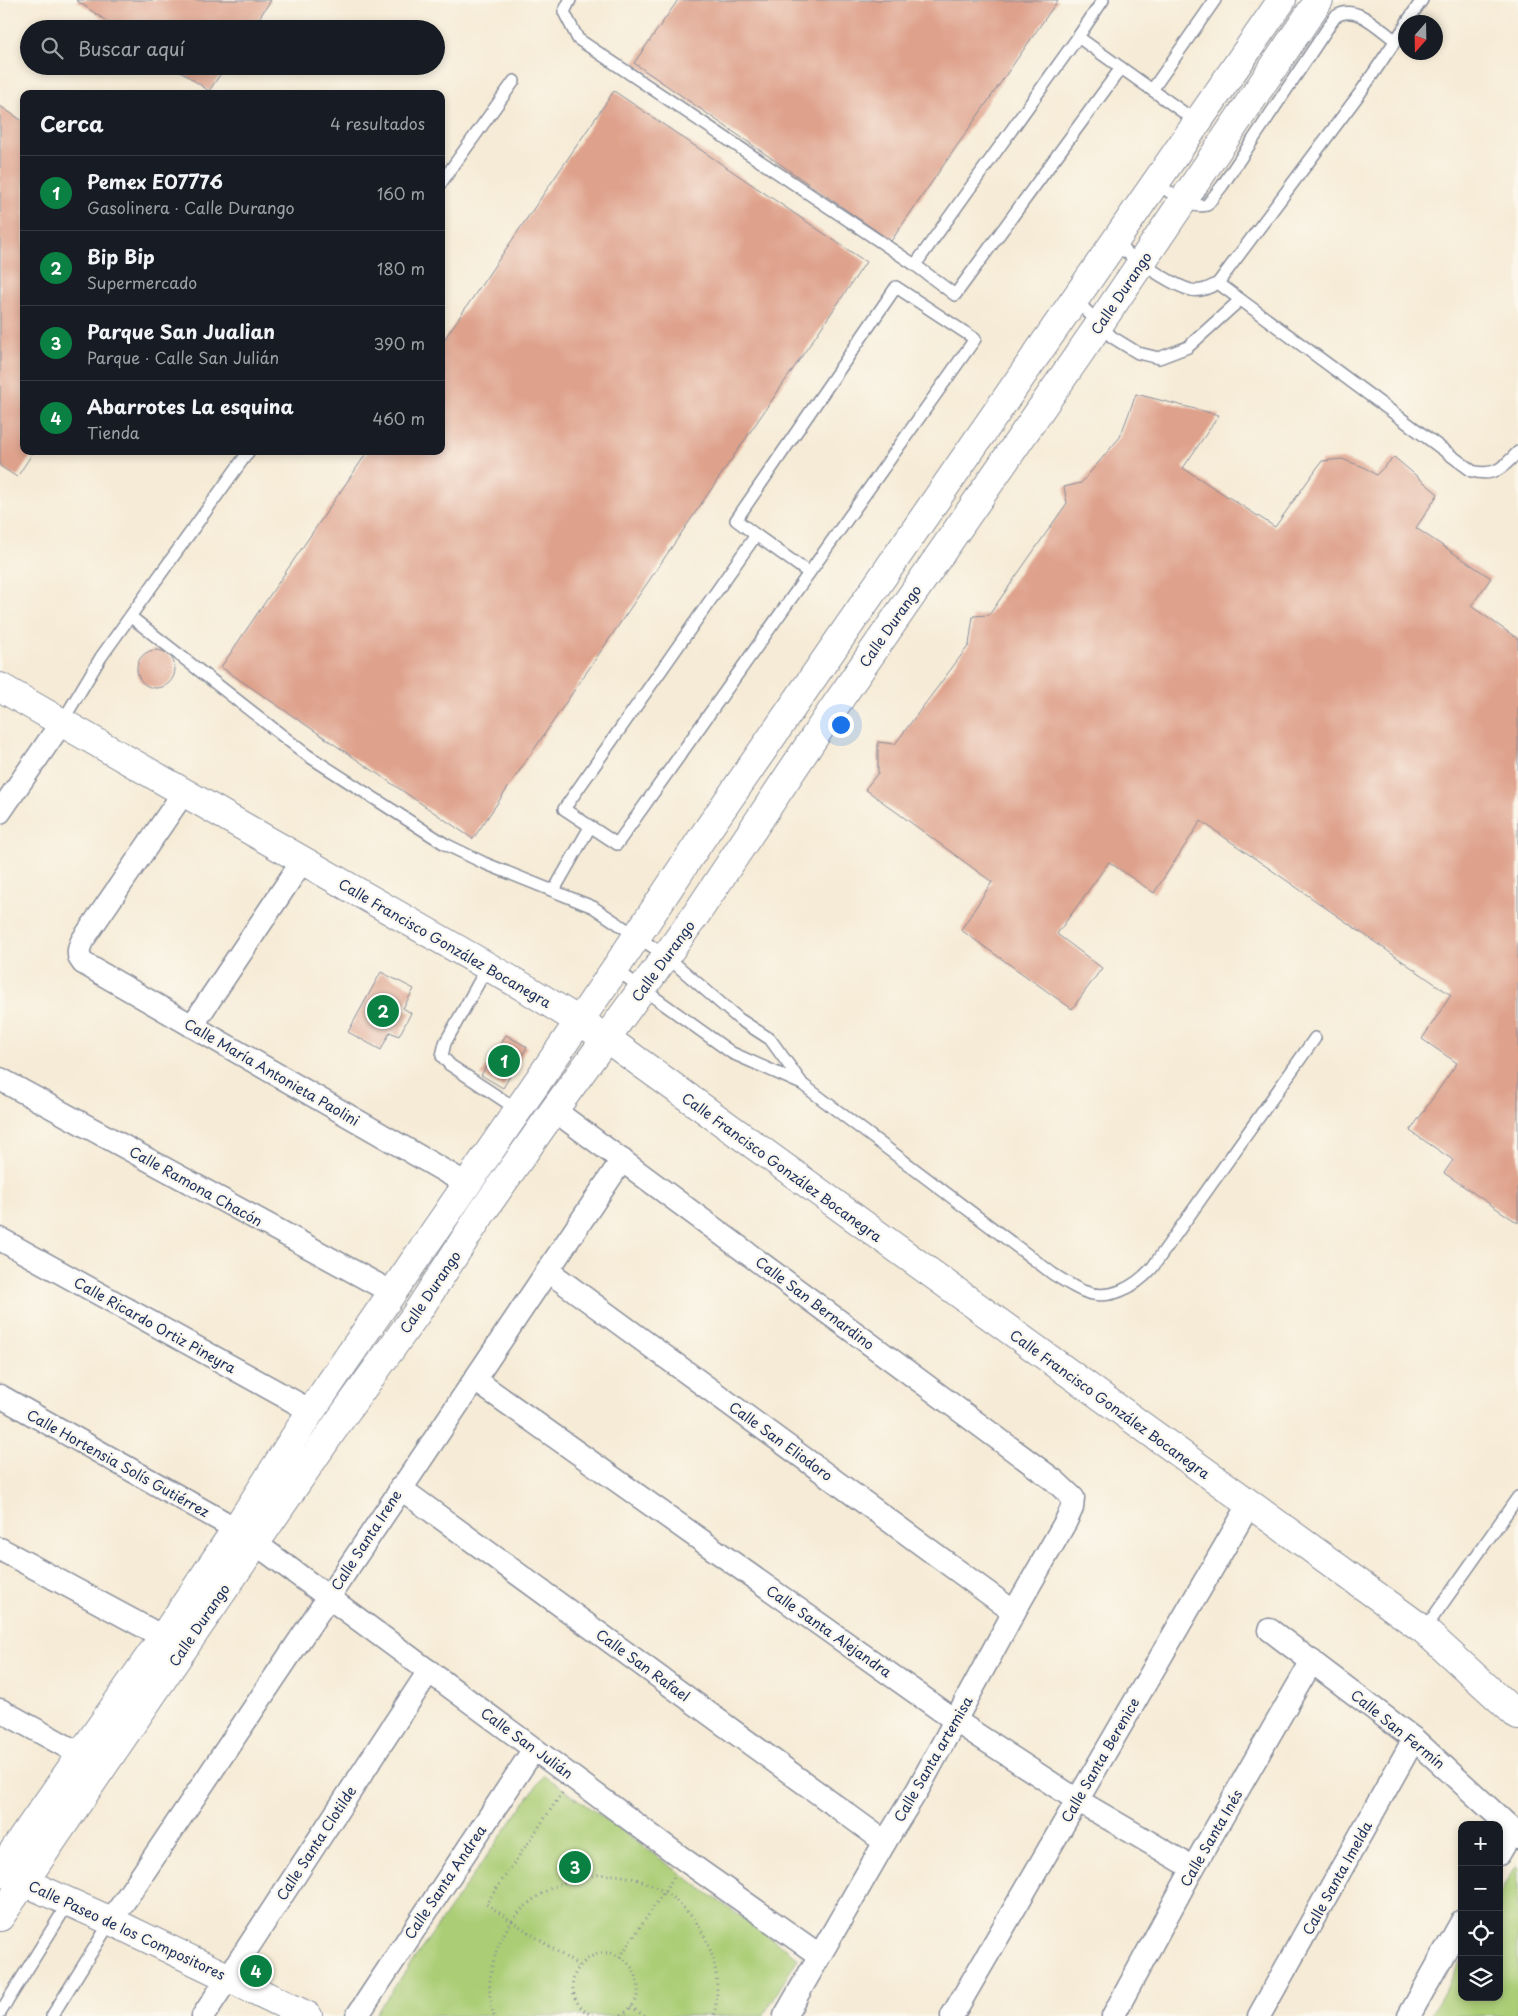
<!DOCTYPE html>
<html lang="es">
<head>
<meta charset="utf-8">
<style>
  :root { --surface:#171b24; --page:#20242c; --text:#f1f3f6; --muted:#9ea1a6; --line:#363941; --accent:#0b8043 }
  body { margin:0; font-family:"Playpen Sans",sans-serif; background:var(--page); color:var(--text) }
  .controls { position:absolute; right:15px; bottom:15px; display:grid; overflow:hidden; border-radius:10px; box-shadow:0 2px 8px #0003 }
  .controls button { width:45px; height:45px; display:grid; place-items:center; padding:0; border:0; border-bottom:1px solid var(--line); background:var(--surface); color:var(--text); font:25px sans-serif }
  .compass { position:absolute; left:1398px; top:15px; width:45px; height:45px; border-radius:50%; background:var(--surface); box-shadow:0 2px 8px #0003; rotate:200deg }
  .you { position:absolute; left:840px; top:724px; width:18px; height:18px; margin:-12px; border:4px solid #fff; border-radius:50%; background:#1a73e8; box-shadow:0 0 0 8px #1a73e833 }
  .badge { display:grid; place-items:center; width:32px; height:32px; border-radius:50%; background:var(--accent); color:#fff; font-size:16px; font-weight:700 }
  .pin { position:absolute; translate:-50% -50%; border:2px solid #fff; box-shadow:0 1px 5px #0006 }
  .list { margin:0; padding:0; list-style:none }
  h2 { display:flex; justify-content:space-between; align-items:center; height:65px; margin:0; padding:0 20px; font-size:21px }
  h2 small { font-size:16px; font-weight:400; color:var(--muted) }
  .list li { display:grid; grid-template-columns:32px 1fr auto; gap:15px; align-items:center; box-sizing:border-box; height:75px; padding:0 20px; border-top:1px solid var(--line) }
  .list b { display:block; font-size:19px; white-space:nowrap }
  .list p { margin:0; font-size:16px; white-space:nowrap; color:var(--muted) }
  .list em { font-size:16px; font-style:normal; color:var(--muted) }
  .icon { flex:none; width:28px; height:28px; fill:none; stroke:currentColor; stroke-width:2; stroke-linecap:round; stroke-linejoin:round }
  .map { position:relative; flex:none; width:1518px; height:2016px; overflow:hidden }
  .search { position:absolute; background:var(--surface); box-shadow:0 2px 8px #0003; left:20px; top:20px; width:425px; height:55px; display:flex; align-items:center; gap:12px; box-sizing:border-box; padding:0 18px; border-radius:28px; color:var(--muted); font-size:19px }
  .panel { position:absolute; background:var(--surface); box-shadow:0 2px 8px #0003; left:20px; top:90px; width:425px; height:365px; border-radius:10px }
  .map>svg:first-child { display:block }
  .green { fill:#abcd76; stroke:#637e6a }
  .building { fill:#dea18b }
  .lines { fill:none; stroke-linecap:round; stroke-linejoin:round }
  .service-casing { stroke:#888d9a; stroke-width:14 }
  .minor-casing { stroke:#888d9a; stroke-width:25 }
  .tertiary-casing { stroke:#888d9a; stroke-width:30 }
  .secondary-casing { stroke:#888d9a; stroke-width:30 }
  .path { stroke:#888d9a; stroke-width:3; stroke-dasharray:1 4; stroke-linecap:butt }
  .service { stroke:#fff; stroke-width:11 }
  .minor { stroke:#fff; stroke-width:22 }
  .tertiary { stroke:#fff; stroke-width:28 }
  .secondary { stroke:#fff; stroke-width:28 }
  .labels { text-anchor:middle; dominant-baseline:central; stroke-width:4.5; stroke-linejoin:round; paint-order:stroke }
  .street-label { font-size:14px; fill:#1b2f5e; stroke:#fbf7ec }
</style>
</head>
<body>
<div class="map">
<svg width="1518" height="2016" viewBox="0 0 1518 2016">
  <rect width="100%" height="100%" fill="#fbf7ec"/>
  <filter id="ink" filterUnits="userSpaceOnUse"><feTurbulence type="fractalNoise" baseFrequency=".02" numOctaves="2"/><feDisplacementMap in="SourceGraphic" scale="10" xChannelSelector="R" yChannelSelector="G"/><feConvolveMatrix kernelMatrix="1 2 1 2 8 2 1 2 1" color-interpolation-filters="sRGB"/></filter>
  <filter id="wash" filterUnits="userSpaceOnUse"><feTurbulence type="fractalNoise" baseFrequency=".0096" numOctaves="4" result="noise"/><feDisplacementMap in="SourceGraphic" scale="20" xChannelSelector="R" yChannelSelector="G"/><feGaussianBlur stdDeviation="1.12" result="paint"/><feColorMatrix in="noise" values="0 0 0 0 0 0 0 0 0 0 0 0 0 0 0 0 0 1.4 0 .05"/><feComposite in="paint" operator="in"/></filter>
  <g filter="url(#wash)">
    <rect width="100%" height="100%" fill="#f6ebd6"/>
    <!-- green -->
    <g class="green">
      <path d="M544,1775L798,1958L763,2016H374Z"/>
      <path d="M1516,1866L1518,1870V2016H1430L1462,1961V1997H1499V1895Z"/>
    </g>
    <g id="blocks">
      <!-- building -->
      <g class="building">
        <path d="M76,0H271L252,29H118Z"/>
        <path d="M678,0H1058L891,241L634,63Z"/>
        <path d="M173,66H226L209,91Z"/>
        <path d="M614,91L866,262L473,839L221,667L368,451H441V344Z"/>
        <path d="M0,106L24,122V451H34L17,477L0,466Z"/>
        <path d="M1136,394L1219,415L1183,468L1275,527L1322,461L1342,459L1364,467L1376,475L1394,457L1438,494L1416,528L1491,578L1471,606L1518,639V1223L1444,1173L1453,1160L1410,1131L1457,1063L1422,1039L1451,995L1201,821L1154,893L1109,862L1057,934L1102,968L1072,1009L961,930L992,882L865,789L878,773V742L895,744L969,645L973,616L989,615L1067,503L1064,487L1081,483L1120,437Z"/>
        <circle cx="156" cy="669" r="19"/>
        <path d="M381,972L414,989L403,1008L411,1013L399,1036L390,1032L381,1050L348,1032Z"/>
        <path d="M506,1035L527,1047L503,1088L481,1075Z"/>
      </g>
    </g>
  </g>
  <g filter="url(#ink)">
    <use href="#blocks" fill-opacity="0" stroke="#888d9a" stroke-width="1"/>
    <g class="lines">
      <defs>
        <g id="service">
          <path d="M570,0L564,12L578,39L915,265"/>
          <path d="M1103,0L1078,37L915,265L955,295L1121,68"/>
          <path d="M1407,22L1422,0"/>
          <path d="M1078,37L1197,122"/>
          <path d="M1152,90L1215,0"/>
          <path d="M1155,182C1169,191 1189,210 1207,205L1222,186L1335,17C1355,2 1379,29 1395,40"/>
          <path d="M441,183L514,81"/>
          <path d="M1113,243C1134,257 1168,284 1191,290C1201,292 1209,288 1218,283L1360,93L1406,25"/>
          <path d="M1218,283L1472,471C1494,477 1503,468 1518,452"/>
          <path d="M896,287L975,339L617,844L564,809L756,535L736,520Z"/>
          <path d="M1075,299L1112,337L1138,353L1159,358L1188,347L1240,300"/>
          <path d="M756,535L809,573"/>
          <path d="M131,617L307,755L445,844L484,863L593,907L666,956L739,1019L770,1039L801,1082"/>
          <path d="M62,722L101,657L249,451"/>
          <path d="M554,890L590,827"/>
          <path d="M488,966L445,1043L442,1056L450,1065L518,1110"/>
          <path d="M615,969L732,1053L802,1084L1053,1274C1063,1280 1073,1287 1083,1291C1109,1302 1135,1287 1152,1268L1315,1038"/>
          <path d="M1424,1630L1518,1497"/>
          <path d="M0,2013L69,1902"/>
          <path d="M52,2016L111,1921"/>
        </g>
        <g id="minor">
          <path d="M184,792L82,941C78,950 77,955 83,963L467,1184"/>
          <path d="M0,812L62,722"/>
          <path d="M192,1026L303,860"/>
          <path d="M0,1079L393,1293"/>
          <path d="M554,1110L1055,1481L1073,1498L1072,1508L1066,1521L1014,1612L918,1789L885,1842L785,2016"/>
          <path d="M0,1239L311,1411"/>
          <path d="M548,1271L1014,1612"/>
          <path d="M475,1380L956,1721L1077,1800L1193,1868"/>
          <path d="M0,1396L236,1529L686,1861L819,1955"/>
          <path d="M400,1488L885,1842"/>
          <path d="M0,1549L163,1637"/>
          <path d="M1270,1630L1414,1739L1513,1830L1518,1838"/>
          <path d="M0,1710L80,1754"/>
          <path d="M1499,1854L1513,1830"/>
          <path d="M111,1921L622,1160"/>
          <path d="M203,2016L429,1671"/>
          <path d="M357,2016L534,1749"/>
          <path d="M952,2016L1249,1505"/>
          <path d="M1113,2016L1193,1868L1312,1661"/>
          <path d="M1259,2016L1414,1739"/>
          <path d="M1409,2016L1462,1921"/>
        </g>
        <g id="tertiary">
          <path d="M0,687L527,989L606,1038L1424,1630L1518,1716"/>
          <path d="M2,1872L111,1921L308,2016"/>
        </g>
        <g id="secondary">
          <path d="M0,1870L163,1637L236,1529L311,1411L615,969L706,832L1282,0"/>
          <path d="M0,1917L337,1424L416,1314L483,1211L554,1110L695,916L833,709L1099,325L1319,0"/>
        </g>
      </defs>
      <!-- service casing -->
      <use href="#service" class="service-casing"/>
      <!-- minor casing -->
      <use href="#minor" class="minor-casing"/>
      <!-- tertiary casing -->
      <use href="#tertiary" class="tertiary-casing"/>
      <!-- secondary casing -->
      <use href="#secondary" class="secondary-casing"/>
      <!-- path -->
      <g class="path">
        <path d="M562,1793L486,1904L579,1966"/>
        <path d="M620,1957L674,1877"/>
        <path d="M631,2007L645,2016"/>
        <path d="M494,2016C487,1996 489,1972 496,1953C504,1928 519,1908 541,1894C630,1837 736,1914 714,2016"/>
        <path d="M593,2016C582,2011 574,2001 573,1989C571,1979 576,1969 584,1962C619,1929 665,1993 619,2016"/>
      </g>
      <!-- service -->
      <use href="#service" class="service"/>
      <!-- minor -->
      <use href="#minor" class="minor"/>
      <!-- tertiary -->
      <use href="#tertiary" class="tertiary"/>
      <!-- secondary -->
      <use href="#secondary" class="secondary"/>
    </g>
  </g>
  <g class="labels">
    <!-- street labels -->
    <g class="street-label">
      <text transform="translate(1121 293) rotate(-56)">Calle Durango</text>
      <text transform="translate(890 626) rotate(-55)">Calle Durango</text>
      <text transform="translate(445 943) rotate(30)">Calle Francisco González Bocanegra</text>
      <text transform="translate(663 961) rotate(-54)">Calle Durango</text>
      <text transform="translate(272 1072) rotate(30)">Calle María Antonieta Paolini</text>
      <text transform="translate(782 1167) rotate(36)">Calle Francisco González Bocanegra</text>
      <text transform="translate(196 1186) rotate(29)">Calle Ramona Chacón</text>
      <text transform="translate(430 1292) rotate(-56)">Calle Durango</text>
      <text transform="translate(815 1303) rotate(37)">Calle San Bernardino</text>
      <text transform="translate(155 1325) rotate(29)">Calle Ricardo Ortiz Pineyra</text>
      <text transform="translate(1110 1404) rotate(36)">Calle Francisco González Bocanegra</text>
      <text transform="translate(781 1441) rotate(36)">Calle San Eliodoro</text>
      <text transform="translate(118 1463) rotate(29)">Calle Hortensia Solís Gutiérrez</text>
      <text transform="translate(366 1540) rotate(-57)">Calle Santa Irene</text>
      <text transform="translate(199 1625) rotate(-56)">Calle Durango</text>
      <text transform="translate(829 1631) rotate(35)">Calle Santa Alejandra</text>
      <text transform="translate(643 1665) rotate(36)">Calle San Rafael</text>
      <text transform="translate(1398 1729) rotate(39)">Calle San Fermín</text>
      <text transform="translate(527 1743) rotate(36)">Calle San Julián</text>
      <text transform="translate(933 1759) rotate(-60)">Calle Santa artemisa</text>
      <text transform="translate(1100 1760) rotate(-60)">Calle Santa Berenice</text>
      <text transform="translate(1211 1838) rotate(-60)">Calle Santa Inés</text>
      <text transform="translate(316 1843) rotate(-57)">Calle Santa Clotilde</text>
      <text transform="translate(1337 1878) rotate(-61)">Calle Santa Imelda</text>
      <text transform="translate(445 1882) rotate(-56)">Calle Santa Andrea</text>
      <text transform="translate(127 1930) rotate(25)">Calle Paseo de los Compositores</text>
    </g>
  </g>
</svg>
<div class="controls">
<button>+</button>
<button>−</button>
<button><svg class="icon" aria-label="locate" viewBox="0 0 24 24"><circle cx="12" cy="12" r="6"/><path d="M12 2v4M12 18v4M2 12h4M18 12h4"/></svg></button>
<button><svg class="icon" aria-label="layers" viewBox="0 0 24 24"><path d="M12 4l9 5-9 5-9-5zM3 14l9 5 9-5"/></svg></button>
</div>
<svg class="compass" viewBox="-18 -18 36 36"><path d="M0-13l5 13h-10z" fill="#e53935"/><path d="M0 13l5-13h-10z" fill="#9ea1a6"/></svg>
<div class="you"></div>
<div class="pin badge" style="left:504px;top:1061px">1</div>
<div class="pin badge" style="left:383px;top:1011px">2</div>
<div class="pin badge" style="left:575px;top:1867px">3</div>
<div class="pin badge" style="left:256px;top:1971px">4</div>
<div class="search"><svg class="icon" aria-label="search" viewBox="0 0 24 24"><circle cx="10" cy="10" r="6"/><path d="M15 15l6 6"/></svg>Buscar aquí</div>
<section class="panel">
<h2>Cerca<small>4 resultados</small></h2>
<ul class="list">
<li><span class="badge">1</span><div><b>Pemex E07776</b><p>Gasolinera · Calle Durango</p></div><em>160 m</em></li>
<li><span class="badge">2</span><div><b>Bip Bip</b><p>Supermercado</p></div><em>180 m</em></li>
<li><span class="badge">3</span><div><b>Parque San Jualian</b><p>Parque · Calle San Julián</p></div><em>390 m</em></li>
<li><span class="badge">4</span><div><b>Abarrotes La esquina</b><p>Tienda</p></div><em>460 m</em></li>
</ul>
</section>
</div>
</body>
</html>
